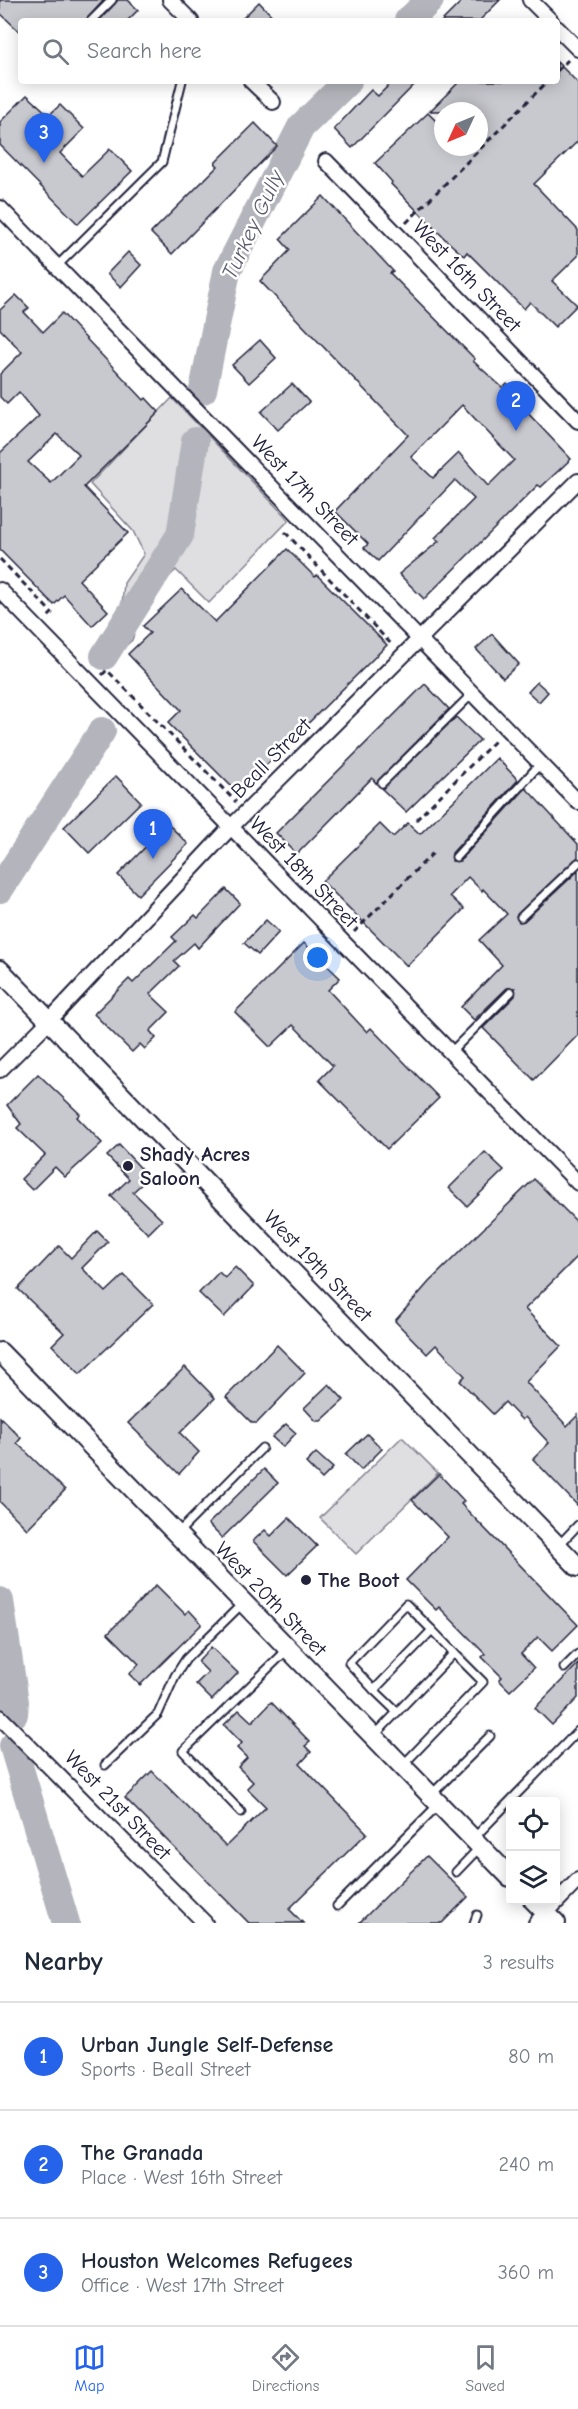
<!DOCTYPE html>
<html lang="en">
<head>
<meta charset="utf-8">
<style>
  :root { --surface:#fff; --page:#f2f2f3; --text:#1f2937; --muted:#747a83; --line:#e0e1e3; --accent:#2563eb }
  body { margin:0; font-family:"Comic Neue",sans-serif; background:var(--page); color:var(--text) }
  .controls { position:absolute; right:18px; bottom:18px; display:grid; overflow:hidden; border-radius:6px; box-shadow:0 3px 15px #0003 }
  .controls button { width:54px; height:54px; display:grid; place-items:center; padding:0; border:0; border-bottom:2px solid var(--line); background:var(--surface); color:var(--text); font:30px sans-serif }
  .compass { position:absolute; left:434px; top:102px; width:54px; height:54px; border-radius:50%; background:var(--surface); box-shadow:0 3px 15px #0003; rotate:226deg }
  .you { position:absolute; left:318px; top:958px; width:21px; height:21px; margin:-15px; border:4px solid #fff; border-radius:50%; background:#1a73e8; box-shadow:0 0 0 9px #1a73e833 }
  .badge { display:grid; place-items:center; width:39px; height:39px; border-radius:50%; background:var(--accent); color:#fff; font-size:20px; font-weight:700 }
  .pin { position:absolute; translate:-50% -50px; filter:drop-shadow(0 2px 3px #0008) }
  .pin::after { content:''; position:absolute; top:32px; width:21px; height:18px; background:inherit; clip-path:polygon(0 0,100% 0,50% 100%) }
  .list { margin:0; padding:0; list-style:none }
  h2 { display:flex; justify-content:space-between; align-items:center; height:78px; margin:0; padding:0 24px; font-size:26px }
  h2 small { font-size:20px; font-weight:400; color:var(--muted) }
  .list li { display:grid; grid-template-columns:39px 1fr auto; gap:18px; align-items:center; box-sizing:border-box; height:108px; padding:0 24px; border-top:2px solid var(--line) }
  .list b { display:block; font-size:22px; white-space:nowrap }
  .list p { margin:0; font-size:20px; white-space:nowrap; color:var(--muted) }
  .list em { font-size:20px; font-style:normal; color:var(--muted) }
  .icon { flex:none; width:33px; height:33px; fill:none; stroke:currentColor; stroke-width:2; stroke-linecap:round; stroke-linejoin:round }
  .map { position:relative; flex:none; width:578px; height:1923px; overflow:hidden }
  .search { position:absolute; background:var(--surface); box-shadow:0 3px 15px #0003; left:18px; right:18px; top:18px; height:66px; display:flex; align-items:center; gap:15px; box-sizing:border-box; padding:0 21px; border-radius:6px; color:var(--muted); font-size:22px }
  .sheet { height:402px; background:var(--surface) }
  nav { display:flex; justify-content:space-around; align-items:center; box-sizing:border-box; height:84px; border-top:2px solid var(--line); background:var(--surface); font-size:16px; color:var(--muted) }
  nav a { display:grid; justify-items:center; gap:3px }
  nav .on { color:var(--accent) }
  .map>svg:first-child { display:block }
  .green { fill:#dfdfe2; stroke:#80808e; stroke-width:1.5 }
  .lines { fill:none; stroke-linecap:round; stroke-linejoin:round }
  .river { stroke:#b4b4bc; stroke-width:28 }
  .building { fill:#c8c8cf; stroke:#22223b; stroke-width:1.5; fill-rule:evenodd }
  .lane-casing { stroke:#22223b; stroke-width:11 }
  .street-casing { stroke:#22223b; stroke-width:18 }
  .secondary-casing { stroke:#22223b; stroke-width:22 }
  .path { stroke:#22223b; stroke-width:3; stroke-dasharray:6 4.5; stroke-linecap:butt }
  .lane { stroke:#fff; stroke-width:7 }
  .street { stroke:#fff; stroke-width:14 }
  .secondary { stroke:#fff; stroke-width:18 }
  .poi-dot { fill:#22223b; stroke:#fff; stroke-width:2 }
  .labels { text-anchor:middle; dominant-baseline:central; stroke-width:5; stroke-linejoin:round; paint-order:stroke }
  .street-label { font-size:21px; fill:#22223b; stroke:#fff }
  .poi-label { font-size:21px; font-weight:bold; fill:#22223b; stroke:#fff; text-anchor:start }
  .water-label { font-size:22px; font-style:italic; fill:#5c5c6f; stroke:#fff }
</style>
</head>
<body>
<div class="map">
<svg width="578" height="1923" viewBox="0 0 578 1923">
  <rect width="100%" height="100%" fill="#fff"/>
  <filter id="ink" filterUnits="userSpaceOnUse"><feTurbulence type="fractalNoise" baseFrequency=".0167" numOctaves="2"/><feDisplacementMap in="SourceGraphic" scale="12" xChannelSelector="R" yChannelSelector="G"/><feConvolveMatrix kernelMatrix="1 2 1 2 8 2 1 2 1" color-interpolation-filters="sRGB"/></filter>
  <g filter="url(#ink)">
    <!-- green -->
    <g class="green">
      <path d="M172,398L289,520L209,603L176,570L146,599L132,640L106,664L93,650L121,615L124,583L144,554L133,531L90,484Z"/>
      <path d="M402,1437L438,1473L356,1554L320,1518Z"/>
    </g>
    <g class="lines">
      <!-- river -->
      <g class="river">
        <path d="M408,21L430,0"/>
        <path d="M203,390L227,271L301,127L348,81"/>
        <path d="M104,656L180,535L195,441"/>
        <path d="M0,889L102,731"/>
        <path d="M0,1601L15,1702L14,1714"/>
        <path d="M13,1746L66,1923"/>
      </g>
    </g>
    <!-- building -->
    <g class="building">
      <path d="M0,0H104L85,21H21V33L0,13Z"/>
      <path d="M118,0H128L138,10L127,21H99Z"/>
      <path d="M463,0H500L479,21H442Z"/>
      <path d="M259,2L277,21H240Z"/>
      <path d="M557,62L578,83V141L534,184L578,230V256L552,281L577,305L555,327L530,302L524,309L467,252L464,256L446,240L391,184L392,182L375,163L428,113L443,128V147H479V111H430L460,81H557Z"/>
      <path d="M393,81H418L352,148L334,129L371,90L378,96Z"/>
      <path d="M27,95L49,115L60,105L84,129L60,153L82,176L110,149L132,171L78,224L0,145V122Z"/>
      <path d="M255,123L277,146L172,254L151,233L218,166L215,163Z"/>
      <path d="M323,196L393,271L390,273L475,359L473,361L503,388L507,384L529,407L525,410L571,459L541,487L538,485L424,599L399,574L439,541L435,538L474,499L455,480L378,561L364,548L368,544L335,511L408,435L260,281L290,250L280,239ZM462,405L514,460L488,486L459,453L433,478L411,457Z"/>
      <path d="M128,252L141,265L121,287L107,274Z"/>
      <path d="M16,295L29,308L24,312L43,332L62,313L144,400L146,398L159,412L84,487L128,533L79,580L108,611L92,626L64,595L54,605L0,550V453L39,416L19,392L7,404L0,397V374L22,352L0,329V310ZM57,434L79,455L51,483L28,462Z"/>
      <path d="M260,340L276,358L249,383L232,365Z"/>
      <path d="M292,384L309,402L278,430L261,412Z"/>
      <path d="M287,549L315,577L317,575L387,645L238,793L168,723L181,710L128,654L150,633L143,626L182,589L215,622Z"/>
      <path d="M492,634L519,664L503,678L476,649Z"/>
      <path d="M537,682L548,692L539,702L528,692Z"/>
      <path d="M425,684L449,709L376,783L372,778L297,854L276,833Z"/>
      <path d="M456,717L480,740L406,812L382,789Z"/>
      <path d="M497,758L518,780L452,853V861H460L526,788L578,844V857L516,916L519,922L524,921L578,871V1035L534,1080L483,1028L515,996V988H507L474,1020L461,1007L502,965L479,940L507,914L483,889L482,891L468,877L450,896L464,909L407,966L322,881L380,824L393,837L408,823L420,834Z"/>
      <path d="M116,776L141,802L89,853L64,827Z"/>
      <path d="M168,824L188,844L138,895L118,875Z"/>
      <path d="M226,889L240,903L198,948L194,943L174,961L179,966L150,994L169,1012L150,1031L156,1038L145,1049L140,1044L132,1052L94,1014L129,979L133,983L176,941L172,937L195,915L198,918Z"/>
      <path d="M266,920L279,932L258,955L244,943Z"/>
      <path d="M304,943L340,978L328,990L367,1032L371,1028L439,1098L387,1149L319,1080L333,1066L293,1025L270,1047L235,1012Z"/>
      <path d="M38,1074L80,1114L77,1117L102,1143L65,1177L55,1167L32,1190L21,1179L45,1155L17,1128L21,1124L7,1105Z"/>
      <path d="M119,1145L149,1177L133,1192L162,1220L148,1234L111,1196L129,1179L107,1156Z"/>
      <path d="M485,1152L504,1170L467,1206L449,1188Z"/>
      <path d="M534,1179L578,1223V1256L525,1309L561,1346L526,1382L567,1426L578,1415V1506L533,1459L549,1443L525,1417L522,1420L505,1402L493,1414L460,1381L465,1376L436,1345L427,1354L395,1321L429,1282Z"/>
      <path d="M97,1231L108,1242L82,1268L106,1292L124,1275L153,1304L80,1374L52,1345L64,1333L18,1289L59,1246L71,1258Z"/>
      <path d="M235,1267L254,1286L224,1317L199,1293L219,1272L225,1278Z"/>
      <path d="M277,1345L305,1373L257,1423H252L226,1397Z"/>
      <path d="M185,1367L215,1398L180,1433L199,1452L179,1474L128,1423Z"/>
      <path d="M329,1384L344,1400L321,1421H316L304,1408Z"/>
      <path d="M0,1417L21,1438L17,1443L65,1490L27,1529L0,1502Z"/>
      <path d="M286,1424L296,1433L283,1447L272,1437Z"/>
      <path d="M367,1434L382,1449L361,1470L346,1454Z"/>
      <path d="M316,1453L333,1468L322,1479L306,1463Z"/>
      <path d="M264,1469L278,1483L222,1538L208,1524Z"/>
      <path d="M439,1474L464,1501L461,1504L578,1625L552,1651L538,1637L521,1654L534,1668L510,1691L499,1680L502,1677L482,1657L485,1654L439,1607L436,1610L406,1580L448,1537L412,1500Z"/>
      <path d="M289,1518L317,1546L287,1575L253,1541L265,1530L271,1536Z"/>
      <path d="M156,1585L185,1614L189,1610L202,1624L140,1685L129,1674L139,1664L108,1633Z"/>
      <path d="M211,1647L238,1673L212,1700L196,1684L208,1672L198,1662Z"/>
      <path d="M578,1664V1698L552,1725L535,1708Z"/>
      <path d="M271,1702L310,1742L305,1746L311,1752L300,1764L367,1833L289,1909L303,1923H249L125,1798L152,1771L226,1846L266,1807L247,1788L253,1782L238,1767L247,1758L237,1748L242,1743L224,1725L239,1710L252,1722Z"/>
      <path d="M427,1856L468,1897L442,1923H359Z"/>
    </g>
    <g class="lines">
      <defs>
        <g id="lane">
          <path d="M91,21L112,0"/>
          <path d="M57,266L162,162L182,81"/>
          <path d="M382,783L474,692"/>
          <path d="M456,857L540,764"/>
          <path d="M521,917L578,863"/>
          <path d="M451,1052L511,992"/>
          <path d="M177,1534L262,1448"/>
          <path d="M558,1546L578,1525"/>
          <path d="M564,1668L578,1654"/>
          <path d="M374,1690L349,1663L406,1604L432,1630"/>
          <path d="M397,1712L374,1690L432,1630L454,1653"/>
          <path d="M374,1736L454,1653L483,1682L402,1766"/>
          <path d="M105,1765L158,1714L175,1676L186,1659L242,1604"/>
          <path d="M431,1795L490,1736"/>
          <path d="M241,1812L183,1751L287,1650"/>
          <path d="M473,1839L578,1731"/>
          <path d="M456,1872L479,1848"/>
          <path d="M337,1906L439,1804"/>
          <path d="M474,1923L477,1915"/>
        </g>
        <g id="street">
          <path d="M170,0L191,21"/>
          <path d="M530,0L551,21"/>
          <path d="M557,28L578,49"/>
          <path d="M251,81L273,102"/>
          <path d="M326,161L578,421"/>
          <path d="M0,208L578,802"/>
          <path d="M0,590L578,1183"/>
          <path d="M0,1070L49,1021L231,827L578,481"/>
          <path d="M0,1717L205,1923"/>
          <path d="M536,1923L578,1880"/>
        </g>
        <g id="secondary">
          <path d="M0,970L578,1567"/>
          <path d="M0,1352L510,1877"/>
          <path d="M533,1900L556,1923"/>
        </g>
      </defs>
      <!-- lane casing -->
      <use href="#lane" class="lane-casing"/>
      <!-- street casing -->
      <use href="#street" class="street-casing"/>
      <!-- secondary casing -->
      <use href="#secondary" class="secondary-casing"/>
      <!-- path -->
      <g class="path">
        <path d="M557,71L568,60"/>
        <path d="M406,223L548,81"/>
        <path d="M285,532L393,646"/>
        <path d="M0,559L52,613L47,618"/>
        <path d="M102,675L107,670L236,802"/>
        <path d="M416,820L497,739"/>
        <path d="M354,932L435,851"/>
      </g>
      <!-- lane -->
      <use href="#lane" class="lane"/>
      <!-- street -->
      <use href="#street" class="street"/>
      <!-- secondary -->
      <use href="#secondary" class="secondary"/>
    </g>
  </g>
  <!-- markers -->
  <g class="poi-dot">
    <circle cx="128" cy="1166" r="6"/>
    <circle cx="306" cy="1580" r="6"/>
  </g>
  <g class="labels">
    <!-- street labels -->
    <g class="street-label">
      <text transform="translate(467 276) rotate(46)">West 16th Street</text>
      <text transform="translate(305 490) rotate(46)">West 17th Street</text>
      <text transform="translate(271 758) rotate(-45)">Beall Street</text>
      <text transform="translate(304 872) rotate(46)">West 18th Street</text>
      <text transform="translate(318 1266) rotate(46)">West 19th Street</text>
      <text transform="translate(271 1599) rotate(46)">West 20th Street</text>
      <text transform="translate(118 1805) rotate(46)">West 21st Street</text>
    </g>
    <!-- poi labels -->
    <g class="poi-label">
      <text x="140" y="1154">Shady Acres<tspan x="140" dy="24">Saloon</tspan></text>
      <text x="318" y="1580">The Boot</text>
    </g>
    <!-- water labels -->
    <g class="water-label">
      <text transform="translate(253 225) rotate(-65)">Turkey Gully</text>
    </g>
  </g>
</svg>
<div class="controls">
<button><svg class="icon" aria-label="locate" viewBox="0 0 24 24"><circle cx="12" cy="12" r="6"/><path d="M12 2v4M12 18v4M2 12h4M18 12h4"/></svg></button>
<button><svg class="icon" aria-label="layers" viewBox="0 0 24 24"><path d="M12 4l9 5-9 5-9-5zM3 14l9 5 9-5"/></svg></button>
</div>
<svg class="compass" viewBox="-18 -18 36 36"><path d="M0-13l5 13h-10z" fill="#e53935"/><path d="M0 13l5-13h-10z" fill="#747a83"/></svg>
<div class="you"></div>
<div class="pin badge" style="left:153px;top:859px">1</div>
<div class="pin badge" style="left:516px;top:431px">2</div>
<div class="pin badge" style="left:44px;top:163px">3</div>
<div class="search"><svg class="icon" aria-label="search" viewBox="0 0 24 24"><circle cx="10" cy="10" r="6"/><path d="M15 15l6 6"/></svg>Search here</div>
</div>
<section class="sheet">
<h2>Nearby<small>3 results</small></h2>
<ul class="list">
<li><span class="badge">1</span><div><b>Urban Jungle Self-Defense</b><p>Sports · Beall Street</p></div><em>80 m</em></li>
<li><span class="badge">2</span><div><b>The Granada</b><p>Place · West 16th Street</p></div><em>240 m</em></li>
<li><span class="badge">3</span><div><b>Houston Welcomes Refugees</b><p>Office · West 17th Street</p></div><em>360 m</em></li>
</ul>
</section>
<nav>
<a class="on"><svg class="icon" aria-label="map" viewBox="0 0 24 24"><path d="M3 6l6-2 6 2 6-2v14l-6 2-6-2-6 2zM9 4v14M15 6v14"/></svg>Map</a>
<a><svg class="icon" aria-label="directions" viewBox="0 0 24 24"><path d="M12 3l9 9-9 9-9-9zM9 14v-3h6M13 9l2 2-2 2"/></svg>Directions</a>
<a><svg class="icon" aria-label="saved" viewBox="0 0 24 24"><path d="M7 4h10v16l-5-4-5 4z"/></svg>Saved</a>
</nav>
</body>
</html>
